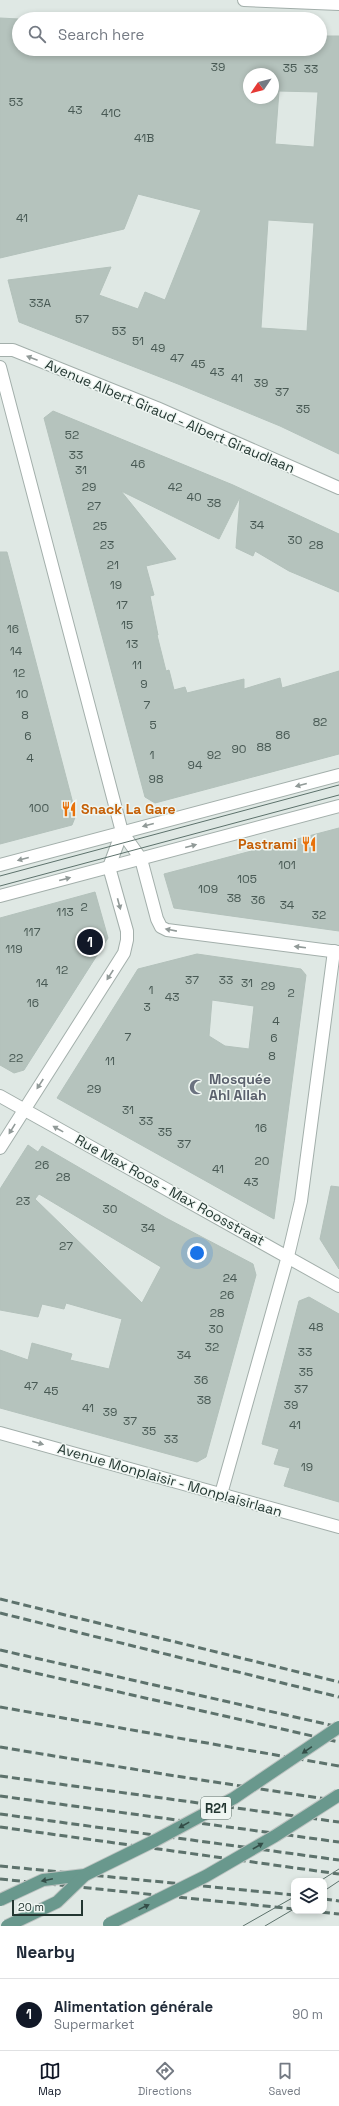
<!DOCTYPE html>
<html lang="en">
<head>
<meta charset="utf-8">
<style>
  :root { --surface:#fff; --page:#f6f6f7; --text:#1f2937; --muted:#747a83; --line:#e0e1e3; --accent:#111827 }
  body { margin:0; font-family:"Space Grotesk",sans-serif; background:var(--page); color:var(--text) }
  .controls { position:absolute; right:12px; bottom:12px; display:grid; overflow:hidden; border-radius:8px; box-shadow:0 2px 6px #0003 }
  .controls button { width:36px; height:36px; display:grid; place-items:center; padding:0; border:0; border-bottom:1px solid var(--line); background:var(--surface); color:var(--text); font:20px sans-serif }
  .compass { position:absolute; left:243px; top:68px; width:36px; height:36px; border-radius:50%; background:var(--surface); box-shadow:0 2px 6px #0003; rotate:235deg }
  .scale { position:absolute; left:12px; bottom:10px; width:71px; box-sizing:border-box; padding-left:4px; border:2px solid #233631; border-top:0; font-size:11px; line-height:14px; white-space:nowrap; color:#233631; -webkit-text-stroke:3px #eff6f2; paint-order:stroke }
  .you { position:absolute; left:197px; top:1253px; width:14px; height:14px; margin:-10px; border:3px solid #fff; border-radius:50%; background:#1a73e8; box-shadow:0 0 0 6px #1a73e833 }
  .badge { display:grid; place-items:center; width:26px; height:26px; border-radius:50%; background:var(--accent); color:#fff; font-size:13px; font-weight:700 }
  .pin { position:absolute; translate:-50% -50%; border:2px solid #fff; box-shadow:0 1px 4px #0006 }
  .list { margin:0; padding:0; list-style:none }
  h2 { display:flex; justify-content:space-between; align-items:center; height:52px; margin:0; padding:0 16px; font-size:17px }
  h2 small { font-size:13px; font-weight:400; color:var(--muted) }
  .list li { display:grid; grid-template-columns:26px 1fr auto; gap:12px; align-items:center; box-sizing:border-box; height:72px; padding:0 16px; border-top:1px solid var(--line) }
  .list b { display:block; font-size:15px; white-space:nowrap }
  .list p { margin:0; font-size:13px; white-space:nowrap; color:var(--muted) }
  .list em { font-size:13px; font-style:normal; color:var(--muted) }
  .icon { flex:none; width:22px; height:22px; fill:none; stroke:currentColor; stroke-width:2; stroke-linecap:round; stroke-linejoin:round }
  .map { position:relative; flex:none; width:339px; height:1926px; overflow:hidden }
  .search { position:absolute; background:var(--surface); box-shadow:0 2px 6px #0003; left:12px; right:12px; top:12px; height:44px; display:flex; align-items:center; gap:10px; box-sizing:border-box; padding:0 14px; border-radius:22px; color:var(--muted); font-size:15px }
  .sheet { height:124px; background:var(--surface) }
  nav { display:flex; justify-content:space-around; align-items:center; box-sizing:border-box; height:56px; border-top:1px solid var(--line); background:var(--surface); font-size:11px; color:var(--muted) }
  nav a { display:grid; justify-items:center; gap:2px }
  nav .on { color:var(--accent) }
  .map>svg:first-child { display:block }
  .building { fill:#b5c3bd; stroke:#b3c1bb; fill-rule:evenodd }
  .lines { fill:none; stroke-linecap:round; stroke-linejoin:round }
  .street-casing { stroke:#a3afab; stroke-width:14 }
  .street { stroke:#fff; stroke-width:12 }
  .tram { stroke:#5d726c; stroke-width:1 }
  .rail { stroke:#5d726c; stroke-width:3; stroke-dasharray:8 4; stroke-linecap:butt }
  .primary-bridge-casing { stroke:#bdc3c1; stroke-width:14; stroke-linecap:butt }
  .primary-bridge { stroke:#69988d; stroke-width:12 }
  .oneway { fill:#919a98 }
  .oneway2 { fill:#344e48 }
  .labels { text-anchor:middle; dominant-baseline:central; stroke-width:3; stroke-linejoin:round; paint-order:stroke }
  .number-label { font-size:12px; fill:#485954 }
  .shield { fill:#eff6f2; stroke:#60706b; stroke-width:1 }
  .shield-label { font-size:13px; font-weight:bold; fill:#233631 }
  .street-label { font-size:14px; fill:#233631; stroke:#eff6f2 }
  .food-label { font-size:14px; font-weight:bold; fill:#c56008; stroke:#eff6f2; text-anchor:start }
  .worship-label { font-size:14px; font-weight:bold; fill:#5b616d; stroke:#eff6f2; text-anchor:start }
</style>
</head>
<body>
<div class="map">
<svg width="339" height="1926" viewBox="0 0 339 1926">
  <rect width="100%" height="100%" fill="#dfe8e4"/>
  <!-- building -->
  <g class="building">
    <path d="M0,18L19,19V49H320V36H339V454L280,426L178,384L19,322L8,280L111,267L99,295L138,309L145,292L165,300L201,210L138,194L124,229L0,258ZM249,74H273V98H249ZM279,91L318,92L314,147L275,144ZM268,220L314,223L307,331L261,328Z"/>
    <path d="M53,411L233,485L339,534V592L289,571L255,551L253,556L236,548L240,497L219,539L121,491L176,559L146,566L154,595L150,596L158,635H157L166,671L169,670L174,690L185,687L187,693L244,679V689L280,678L282,688L339,671V754L155,803L145,797L44,418Z"/>
    <path d="M0,552H7L76,815L72,825L0,844Z"/>
    <path d="M339,828V931L174,908L164,874Z"/>
    <path d="M95,892L108,938L24,1070L14,1073L0,1065V918Z"/>
    <path d="M197,954L301,969L306,975L274,1219L57,1098L138,969ZM212,1000L254,1006L249,1049L225,1046L209,1036Z"/>
    <path d="M28,1145L38,1152L42,1146L166,1218L253,1264L256,1275L206,1457L197,1462L0,1408V1350L28,1360L32,1343L72,1354L70,1360L109,1369L122,1319L66,1303L64,1309L42,1304L38,1317L0,1310V1189ZM39,1194L161,1267L142,1303L35,1199Z"/>
    <path d="M331,1186L339,1187V1269L320,1239Z"/>
    <path d="M309,1297L339,1314V1502L284,1486L290,1468L274,1464L279,1449L262,1444L299,1301Z"/>
  </g>
  <g class="lines">
    <defs>
      <g id="street">
        <path d="M244,0L339,4"/>
        <path d="M0,350H13L157,408L339,488"/>
        <path d="M0,367L122,832L141,859L157,919L161,927L167,930L339,952"/>
        <path d="M0,865L339,775"/>
        <path d="M0,896L339,806"/>
        <path d="M0,1096L339,1286"/>
        <path d="M0,1148L124,953L127,940V931L109,867L122,832"/>
        <path d="M0,1433L339,1527"/>
        <path d="M221,1494L288,1256L301,1201L334,951"/>
      </g>
    </defs>
    <!-- street casing -->
    <use href="#street" class="street-casing"/>
    <!-- street -->
    <use href="#street" class="street"/>
    <!-- tram -->
    <g class="tram">
      <path d="M0,876L339,785"/>
      <path d="M0,886L339,795"/>
      <path d="M320,1881L339,1869"/>
      <path d="M324,1891L339,1881"/>
      <path d="M243,1926L294,1897"/>
      <path d="M265,1926L294,1909"/>
    </g>
    <!-- rail -->
    <g class="rail">
      <path d="M0,1599L339,1682"/>
      <path d="M0,1613L339,1697"/>
      <path d="M0,1650L339,1727"/>
      <path d="M0,1665L339,1742"/>
      <path d="M0,1707L339,1766"/>
      <path d="M0,1747L169,1775L339,1801"/>
      <path d="M0,1776L339,1822"/>
      <path d="M0,1796L339,1842"/>
      <path d="M0,1814L339,1860"/>
      <path d="M0,1827L339,1874"/>
      <path d="M0,1866L294,1895"/>
      <path d="M0,1879L294,1909"/>
      <path d="M324,1899L339,1901"/>
      <path d="M310,1911L339,1914"/>
    </g>
    <defs>
      <g id="primary-bridge">
        <path d="M0,1900L43,1880L85,1875L156,1840L234,1798L339,1727"/>
        <path d="M109,1924L206,1876L275,1836L339,1795"/>
        <path d="M7,1926L57,1902L85,1875"/>
      </g>
    </defs>
    <!-- primary-bridge casing -->
    <use href="#primary-bridge" class="primary-bridge-casing"/>
    <!-- primary-bridge -->
    <use href="#primary-bridge" class="primary-bridge"/>
  </g>
  <!-- one-way arrows -->
  <defs><path id="oneway-solid" d="M-6-.8H1V-3.2L6.5 0L1 3.2V.8H-6Z"/></defs>
  <g class="oneway">
    <use href="#oneway-solid" transform="translate(32 358) rotate(-159)"/>
    <use href="#oneway-solid" transform="translate(301 785) rotate(165)"/>
    <use href="#oneway-solid" transform="translate(148 825) rotate(165)"/>
    <use href="#oneway-solid" transform="translate(191 846) rotate(-15)"/>
    <use href="#oneway-solid" transform="translate(23 859) rotate(165)"/>
    <use href="#oneway-solid" transform="translate(65 879) rotate(-15)"/>
    <use href="#oneway-solid" transform="translate(119 904) rotate(75)"/>
    <use href="#oneway-solid" transform="translate(171 930) rotate(-169)"/>
    <use href="#oneway-solid" transform="translate(300 947) rotate(-173)"/>
    <use href="#oneway-solid" transform="translate(110 975) rotate(123)"/>
    <use href="#oneway-solid" transform="translate(40 1084) rotate(123)"/>
    <use href="#oneway-solid" transform="translate(12 1129) rotate(122)"/>
    <use href="#oneway-solid" transform="translate(58 1129) rotate(-151)"/>
    <use href="#oneway-solid" transform="translate(38 1443) rotate(16)"/>
  </g>
  <g class="oneway2">
    <use href="#oneway-solid" transform="translate(307 1750) rotate(145)"/>
    <use href="#oneway-solid" transform="translate(184 1825) rotate(151)"/>
    <use href="#oneway-solid" transform="translate(258 1846) rotate(-30)"/>
    <use href="#oneway-solid" transform="translate(47 1880) rotate(168)"/>
    <use href="#oneway-solid" transform="translate(144 1907) rotate(-26)"/>
  </g>
  <!-- icons -->
  <defs>
    <symbol id="restaurant-bare" viewBox="-9 -9 18 18"><path d="M-5-6h1v4h1v-4h1v4h1v-4h1v5L-1.5 .5V6h-2V.5L-5-1ZM5-6V6H3V1.5H1.5Q1.5-4 5-6Z" fill="#e8710a" stroke="#eff6f2" stroke-width="2.5" paint-order="stroke"/></symbol>
    <symbol id="mosque-bare" viewBox="-9 -9 18 18"><path d="M3.5-4.9A6 6 0 1 0 3.5 4.9A5 5 0 1 1 3.5-4.9Z" fill="#6b7280" stroke="#eff6f2" stroke-width="2.5" paint-order="stroke"/></symbol>
  </defs>
  <g fill-rule="evenodd">
    <use href="#restaurant-bare" x="58" y="798" width="22" height="22"/>
    <use href="#restaurant-bare" x="298" y="833" width="22" height="22"/>
    <use href="#mosque-bare" x="186" y="1076" width="22" height="22"/>
  </g>
  <g class="labels">
    <!-- number labels -->
    <g class="number-label">
      <text x="218" y="67">39</text>
      <text x="290" y="68">35</text>
      <text x="311" y="69">33</text>
      <text x="16" y="102">53</text>
      <text x="75" y="110">43</text>
      <text x="111" y="113">41C</text>
      <text x="144" y="138">41B</text>
      <text x="22" y="218">41</text>
      <text x="40" y="303">33A</text>
      <text x="82" y="319">57</text>
      <text x="119" y="331">53</text>
      <text x="138" y="341">51</text>
      <text x="158" y="348">49</text>
      <text x="177" y="358">47</text>
      <text x="198" y="364">45</text>
      <text x="217" y="372">43</text>
      <text x="237" y="378">41</text>
      <text x="261" y="383">39</text>
      <text x="282" y="392">37</text>
      <text x="303" y="409">35</text>
      <text x="72" y="435">52</text>
      <text x="76" y="455">33</text>
      <text x="138" y="464">46</text>
      <text x="81" y="470">31</text>
      <text x="89" y="487">29</text>
      <text x="175" y="487">42</text>
      <text x="194" y="497">40</text>
      <text x="214" y="503">38</text>
      <text x="94" y="506">27</text>
      <text x="257" y="525">34</text>
      <text x="100" y="526">25</text>
      <text x="295" y="540">30</text>
      <text x="107" y="545">23</text>
      <text x="316" y="545">28</text>
      <text x="113" y="565">21</text>
      <text x="116" y="585">19</text>
      <text x="122" y="605">17</text>
      <text x="127" y="625">15</text>
      <text x="13" y="629">16</text>
      <text x="132" y="644">13</text>
      <text x="16" y="651">14</text>
      <text x="137" y="665">11</text>
      <text x="19" y="673">12</text>
      <text x="144" y="684">9</text>
      <text x="22" y="694">10</text>
      <text x="147" y="705">7</text>
      <text x="25" y="715">8</text>
      <text x="320" y="722">82</text>
      <text x="153" y="725">5</text>
      <text x="283" y="735">86</text>
      <text x="28" y="736">6</text>
      <text x="264" y="747">88</text>
      <text x="239" y="749">90</text>
      <text x="152" y="755">1</text>
      <text x="214" y="755">92</text>
      <text x="30" y="758">4</text>
      <text x="195" y="765">94</text>
      <text x="156" y="779">98</text>
      <text x="39" y="808">100</text>
      <text x="287" y="865">101</text>
      <text x="247" y="879">105</text>
      <text x="208" y="889">109</text>
      <text x="234" y="898">38</text>
      <text x="258" y="900">36</text>
      <text x="287" y="905">34</text>
      <text x="84" y="907">2</text>
      <text x="65" y="912">113</text>
      <text x="319" y="915">32</text>
      <text x="32" y="932">117</text>
      <text x="14" y="949">119</text>
      <text x="62" y="970">12</text>
      <text x="192" y="980">37</text>
      <text x="226" y="980">33</text>
      <text x="42" y="983">14</text>
      <text x="247" y="983">31</text>
      <text x="268" y="986">29</text>
      <text x="151" y="990">1</text>
      <text x="291" y="993">2</text>
      <text x="172" y="997">43</text>
      <text x="33" y="1003">16</text>
      <text x="147" y="1007">3</text>
      <text x="276" y="1021">4</text>
      <text x="128" y="1037">7</text>
      <text x="274" y="1038">6</text>
      <text x="272" y="1056">8</text>
      <text x="16" y="1058">22</text>
      <text x="110" y="1061">11</text>
      <text x="94" y="1089">29</text>
      <text x="128" y="1110">31</text>
      <text x="146" y="1121">33</text>
      <text x="261" y="1128">16</text>
      <text x="165" y="1132">35</text>
      <text x="184" y="1144">37</text>
      <text x="262" y="1161">20</text>
      <text x="42" y="1165">26</text>
      <text x="218" y="1169">41</text>
      <text x="63" y="1177">28</text>
      <text x="251" y="1182">43</text>
      <text x="23" y="1201">23</text>
      <text x="110" y="1209">30</text>
      <text x="148" y="1228">34</text>
      <text x="66" y="1246">27</text>
      <text x="230" y="1278">24</text>
      <text x="227" y="1295">26</text>
      <text x="217" y="1313">28</text>
      <text x="316" y="1327">48</text>
      <text x="216" y="1329">30</text>
      <text x="212" y="1347">32</text>
      <text x="305" y="1352">33</text>
      <text x="184" y="1355">34</text>
      <text x="306" y="1372">35</text>
      <text x="201" y="1380">36</text>
      <text x="31" y="1386">47</text>
      <text x="301" y="1389">37</text>
      <text x="51" y="1391">45</text>
      <text x="204" y="1400">38</text>
      <text x="291" y="1405">39</text>
      <text x="88" y="1408">41</text>
      <text x="110" y="1412">39</text>
      <text x="130" y="1421">37</text>
      <text x="295" y="1425">41</text>
      <text x="149" y="1431">35</text>
      <text x="171" y="1439">33</text>
      <text x="307" y="1467">19</text>
    </g>
    <!-- shield labels -->
    <rect class="shield" x="201" y="1797" width="30" height="22" rx="3"/>
    <g class="shield-label">
      <text x="216" y="1808">R21</text>
    </g>
    <!-- street labels -->
    <g class="street-label">
      <text transform="translate(170 416) rotate(23)">Avenue Albert Giraud - Albert Giraudlaan</text>
      <text transform="translate(170 1190) rotate(29)">Rue Max Roos - Max Roosstraat</text>
      <text transform="translate(170 1480) rotate(16)">Avenue Monplaisir - Monplaisirlaan</text>
    </g>
    <!-- food labels -->
    <g class="food-label">
      <text x="81" y="809">Snack La Gare</text>
      <text x="297" y="844" text-anchor="end">Pastrami</text>
    </g>
    <!-- worship labels -->
    <g class="worship-label">
      <text x="209" y="1079">Mosquée<tspan x="209" dy="16">Ahl Allah</tspan></text>
    </g>
  </g>
</svg>
<div class="controls">
<button><svg class="icon" aria-label="layers" viewBox="0 0 24 24"><path d="M12 4l9 5-9 5-9-5zM3 14l9 5 9-5"/></svg></button>
</div>
<svg class="compass" viewBox="-18 -18 36 36"><path d="M0-13l5 13h-10z" fill="#e53935"/><path d="M0 13l5-13h-10z" fill="#747a83"/></svg>
<div class="scale">20 m</div>
<div class="you"></div>
<div class="pin badge" style="left:90px;top:942px">1</div>
<div class="search"><svg class="icon" aria-label="search" viewBox="0 0 24 24"><circle cx="10" cy="10" r="6"/><path d="M15 15l6 6"/></svg>Search here</div>
</div>
<section class="sheet">
<h2>Nearby<small></small></h2>
<ul class="list">
<li><span class="badge">1</span><div><b>Alimentation générale</b><p>Supermarket</p></div><em>90 m</em></li>
</ul>
</section>
<nav>
<a class="on"><svg class="icon" aria-label="map" viewBox="0 0 24 24"><path d="M3 6l6-2 6 2 6-2v14l-6 2-6-2-6 2zM9 4v14M15 6v14"/></svg>Map</a>
<a><svg class="icon" aria-label="directions" viewBox="0 0 24 24"><path d="M12 3l9 9-9 9-9-9zM9 14v-3h6M13 9l2 2-2 2"/></svg>Directions</a>
<a><svg class="icon" aria-label="saved" viewBox="0 0 24 24"><path d="M7 4h10v16l-5-4-5 4z"/></svg>Saved</a>
</nav>
</body>
</html>
